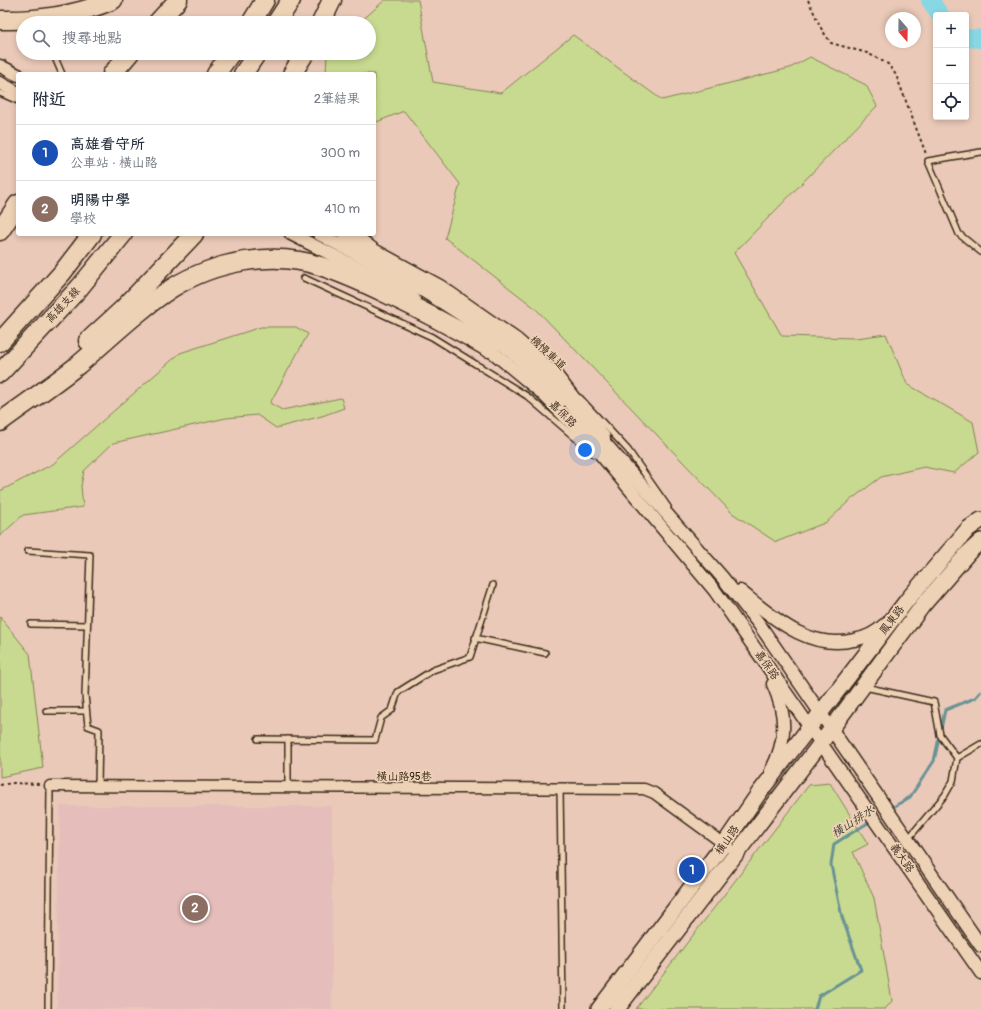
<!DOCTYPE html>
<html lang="zh-TW">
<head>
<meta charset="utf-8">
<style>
  :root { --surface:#fff; --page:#f2f2f3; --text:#1f2937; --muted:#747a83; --line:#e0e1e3; --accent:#1f6fb2 }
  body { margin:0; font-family:Pangolin,"LXGW WenKai TC",sans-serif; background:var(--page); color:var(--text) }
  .controls { position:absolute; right:12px; top:12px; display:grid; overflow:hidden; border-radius:4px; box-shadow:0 2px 6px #0003 }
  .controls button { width:36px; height:36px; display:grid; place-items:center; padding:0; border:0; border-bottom:1px solid var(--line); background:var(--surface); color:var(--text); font:20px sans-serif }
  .compass { position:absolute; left:885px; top:12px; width:36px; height:36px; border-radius:50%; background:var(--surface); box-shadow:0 2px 6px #0003; rotate:160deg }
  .you { position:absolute; left:585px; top:450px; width:14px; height:14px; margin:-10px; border:3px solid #fff; border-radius:50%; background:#1a73e8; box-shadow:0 0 0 6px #1a73e833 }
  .badge { display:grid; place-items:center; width:26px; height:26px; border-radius:50%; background:var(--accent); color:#fff; font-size:13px; font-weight:700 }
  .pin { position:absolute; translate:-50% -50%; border:2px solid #fff; box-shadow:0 1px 4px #0006 }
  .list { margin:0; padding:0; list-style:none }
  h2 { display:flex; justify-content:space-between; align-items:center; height:52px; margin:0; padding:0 16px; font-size:17px }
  h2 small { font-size:13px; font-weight:400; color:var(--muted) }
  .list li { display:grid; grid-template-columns:26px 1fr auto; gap:12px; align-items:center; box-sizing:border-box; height:56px; padding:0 16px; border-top:1px solid var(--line) }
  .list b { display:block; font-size:15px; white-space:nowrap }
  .list p { margin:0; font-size:13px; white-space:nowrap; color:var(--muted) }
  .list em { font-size:13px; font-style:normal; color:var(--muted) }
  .icon { flex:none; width:22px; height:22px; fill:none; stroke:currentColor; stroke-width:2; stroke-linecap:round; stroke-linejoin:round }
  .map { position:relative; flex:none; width:981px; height:1009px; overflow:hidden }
  .search { position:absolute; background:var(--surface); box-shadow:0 2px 6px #0003; left:16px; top:16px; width:360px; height:44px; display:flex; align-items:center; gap:10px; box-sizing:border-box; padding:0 14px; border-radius:22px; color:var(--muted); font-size:15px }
  .panel { position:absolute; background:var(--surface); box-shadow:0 2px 6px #0003; left:16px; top:72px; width:360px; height:164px; border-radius:4px }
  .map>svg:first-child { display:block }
  .built { fill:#e5bebb }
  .green { fill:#c8da8f; stroke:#828256 }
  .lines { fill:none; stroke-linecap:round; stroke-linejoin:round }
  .stream { stroke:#699295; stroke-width:3 }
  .river { stroke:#87d7e4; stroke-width:18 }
  .service-casing { stroke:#3b2a1e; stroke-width:8 }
  .minor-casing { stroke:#3b2a1e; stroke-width:13 }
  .tertiary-casing { stroke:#3b2a1e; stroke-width:15 }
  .primary-casing { stroke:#3b2a1e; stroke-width:18 }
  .motorway-casing { stroke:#3b2a1e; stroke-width:21 }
  .path { stroke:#3b2a1e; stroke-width:2; stroke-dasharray:3 3; stroke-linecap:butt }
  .service { stroke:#eed2b5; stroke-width:5 }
  .minor { stroke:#eed2b5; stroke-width:10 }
  .tertiary { stroke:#eed2b5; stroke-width:12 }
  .primary { stroke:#eed2b5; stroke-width:15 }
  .motorway { stroke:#eed2b5; stroke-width:18 }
  .labels { text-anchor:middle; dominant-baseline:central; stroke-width:3.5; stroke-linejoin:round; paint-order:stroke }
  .street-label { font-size:11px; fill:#3b2a1e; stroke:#eed2b5 }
  .water-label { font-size:12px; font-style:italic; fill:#46443c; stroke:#eed2b5 }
</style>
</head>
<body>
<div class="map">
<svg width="981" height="1009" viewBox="0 0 981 1009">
  <rect width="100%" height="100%" fill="#eac9b8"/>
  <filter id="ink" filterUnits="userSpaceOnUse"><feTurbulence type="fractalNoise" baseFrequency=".025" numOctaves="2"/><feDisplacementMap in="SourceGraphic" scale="8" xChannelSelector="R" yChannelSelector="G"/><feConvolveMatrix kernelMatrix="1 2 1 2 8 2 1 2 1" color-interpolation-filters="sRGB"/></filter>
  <g filter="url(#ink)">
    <!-- built -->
    <path class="built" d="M60,806H332V1009H57Z"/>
    <!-- green -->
    <g class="green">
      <path d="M385,0H418L433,82L501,93L573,35L662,100L790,68L810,57L866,85L877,106L734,253L782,336L856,338L886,334L907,384L973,422L979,452L954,473L924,467L881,477L849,501L827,522L776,542L732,513L535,308L445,238L460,184L404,111L374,123V74H326L327,53H369V23H359Z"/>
      <path d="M261,327H296L308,334L270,403L282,410L341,398L344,408L322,416L276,428L257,415L226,418L113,443L84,471L81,486L83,507L23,515L0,536V491L53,464L180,353Z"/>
      <path d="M0,617L30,654L43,768L0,777Z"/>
      <path d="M830,783L868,844L853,852L874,898L892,1001L885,1009H636L809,785Z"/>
    </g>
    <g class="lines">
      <!-- stream -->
      <g class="stream">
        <path d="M890,809L910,797L934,761L945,710L975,698L981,691"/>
        <path d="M815,1009L819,996L861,970L842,917L831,865L834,844L871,821"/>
      </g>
      <!-- river -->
      <g class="river">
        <path d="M930,0L940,15"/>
        <path d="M966,38L981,39"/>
      </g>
      <defs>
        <g id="service">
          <path d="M53,53L62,74"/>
          <path d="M0,93L18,101"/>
          <path d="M981,152L928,161L959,234L981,252"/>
          <path d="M304,278L432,337L527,396L594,454"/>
          <path d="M580,398L628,450L668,507"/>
          <path d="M28,551L90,555L85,695L88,726L99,730L98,786"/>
          <path d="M31,624L87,625"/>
          <path d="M475,638L545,653"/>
          <path d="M865,687L934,702L940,735L957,758L953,781L945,795L908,839"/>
          <path d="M46,711H86"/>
          <path d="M258,739L375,740L381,718L392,710L398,692L433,670L470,657L493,585"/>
          <path d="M288,739V787"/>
          <path d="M957,758L981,744"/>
          <path d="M560,788L563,1009"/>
          <path d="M48,1009L50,786"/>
        </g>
        <path id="minor" d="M50,786L644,789L654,793L728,847"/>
        <g id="tertiary">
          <path d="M0,66L18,75"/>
          <path d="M0,83L18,93"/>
          <path d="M291,234L392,285L414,299"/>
          <path d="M319,234C372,262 426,290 475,324C507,346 535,373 563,400"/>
          <path d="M483,344L542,393L592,444L715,591L981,973"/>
          <path d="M596,433L722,577L759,624L981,946"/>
          <path d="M740,591C773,617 808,651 854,640C865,638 876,633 884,625"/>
          <path d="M771,771C787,741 787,715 773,684"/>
        </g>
        <g id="primary">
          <path d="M599,1009L724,844L759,793L908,599L968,529L981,520"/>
          <path d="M617,1009L821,743L923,605L968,553L981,541"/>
        </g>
        <g id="motorway">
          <path d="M0,20C39,21 77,15 113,0"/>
          <path d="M157,23L178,0"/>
          <path d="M251,23L265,0"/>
          <path d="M276,23L291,0"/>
          <path d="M321,23L332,0"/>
          <path d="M112,74L130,53"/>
          <path d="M216,74L231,53"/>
          <path d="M243,74L257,53"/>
          <path d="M292,74L305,53"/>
          <path d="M0,231L18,204"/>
          <path d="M348,234L373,253L439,289L515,342L553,376L601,438"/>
          <path d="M88,341L123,309L194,234"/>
          <path d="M0,342L62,273L92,234"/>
          <path d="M0,373L80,287L123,234"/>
          <path d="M0,422C26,403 53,385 78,365C109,339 138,310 172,288C214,262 272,250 320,266C342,273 364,283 385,293C421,310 455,328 489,348"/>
        </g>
      </defs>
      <!-- service casing -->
      <use href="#service" class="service-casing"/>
      <!-- minor casing -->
      <use href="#minor" class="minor-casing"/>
      <!-- tertiary casing -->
      <use href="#tertiary" class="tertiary-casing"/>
      <!-- primary casing -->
      <use href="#primary" class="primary-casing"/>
      <!-- motorway casing -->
      <use href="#motorway" class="motorway-casing"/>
      <!-- path -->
      <g class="path">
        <path d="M808,0L822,30L831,43L867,53L888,64L896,75L926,154"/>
        <path d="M0,785L13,783L41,784"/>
      </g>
      <!-- service -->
      <use href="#service" class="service"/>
      <!-- minor -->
      <use href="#minor" class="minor"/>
      <!-- tertiary -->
      <use href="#tertiary" class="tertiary"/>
      <!-- primary -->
      <use href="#primary" class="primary"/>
      <!-- motorway -->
      <use href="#motorway" class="motorway"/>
    </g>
  </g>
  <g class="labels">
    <!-- street labels -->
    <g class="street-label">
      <text transform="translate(63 305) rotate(-47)">高雄支線</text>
      <text transform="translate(548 353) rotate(43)">機慢車道</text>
      <text transform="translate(563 414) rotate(45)">嘉保路</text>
      <text transform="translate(892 620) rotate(-53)">鳳東路</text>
      <text transform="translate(767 665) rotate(55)">嘉保路</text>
      <text x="404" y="776">橫山路95巷</text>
      <text transform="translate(727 840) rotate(-55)">橫山路</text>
      <text transform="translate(902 858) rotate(55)">義大路</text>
    </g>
    <!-- water labels -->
    <g class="water-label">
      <text transform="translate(853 822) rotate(-33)">橫山排水</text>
    </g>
  </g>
</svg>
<div class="controls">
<button>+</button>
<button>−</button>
<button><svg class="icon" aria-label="locate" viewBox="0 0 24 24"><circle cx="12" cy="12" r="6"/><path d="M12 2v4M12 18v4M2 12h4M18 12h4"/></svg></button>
</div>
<svg class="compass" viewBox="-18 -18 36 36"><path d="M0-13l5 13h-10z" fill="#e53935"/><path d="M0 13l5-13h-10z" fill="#747a83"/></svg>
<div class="you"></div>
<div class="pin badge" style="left:692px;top:870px;background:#1a4fb4">1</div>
<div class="pin badge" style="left:195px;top:908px;background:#8d6e63">2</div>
<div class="search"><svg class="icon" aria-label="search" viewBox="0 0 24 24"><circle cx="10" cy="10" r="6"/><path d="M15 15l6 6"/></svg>搜尋地點</div>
<section class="panel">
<h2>附近<small>2筆結果</small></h2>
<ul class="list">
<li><span class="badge" style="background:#1a4fb4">1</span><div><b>高雄看守所</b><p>公車站 · 橫山路</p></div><em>300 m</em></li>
<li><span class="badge" style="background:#8d6e63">2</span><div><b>明陽中學</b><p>學校</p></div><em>410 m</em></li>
</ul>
</section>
</div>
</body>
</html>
